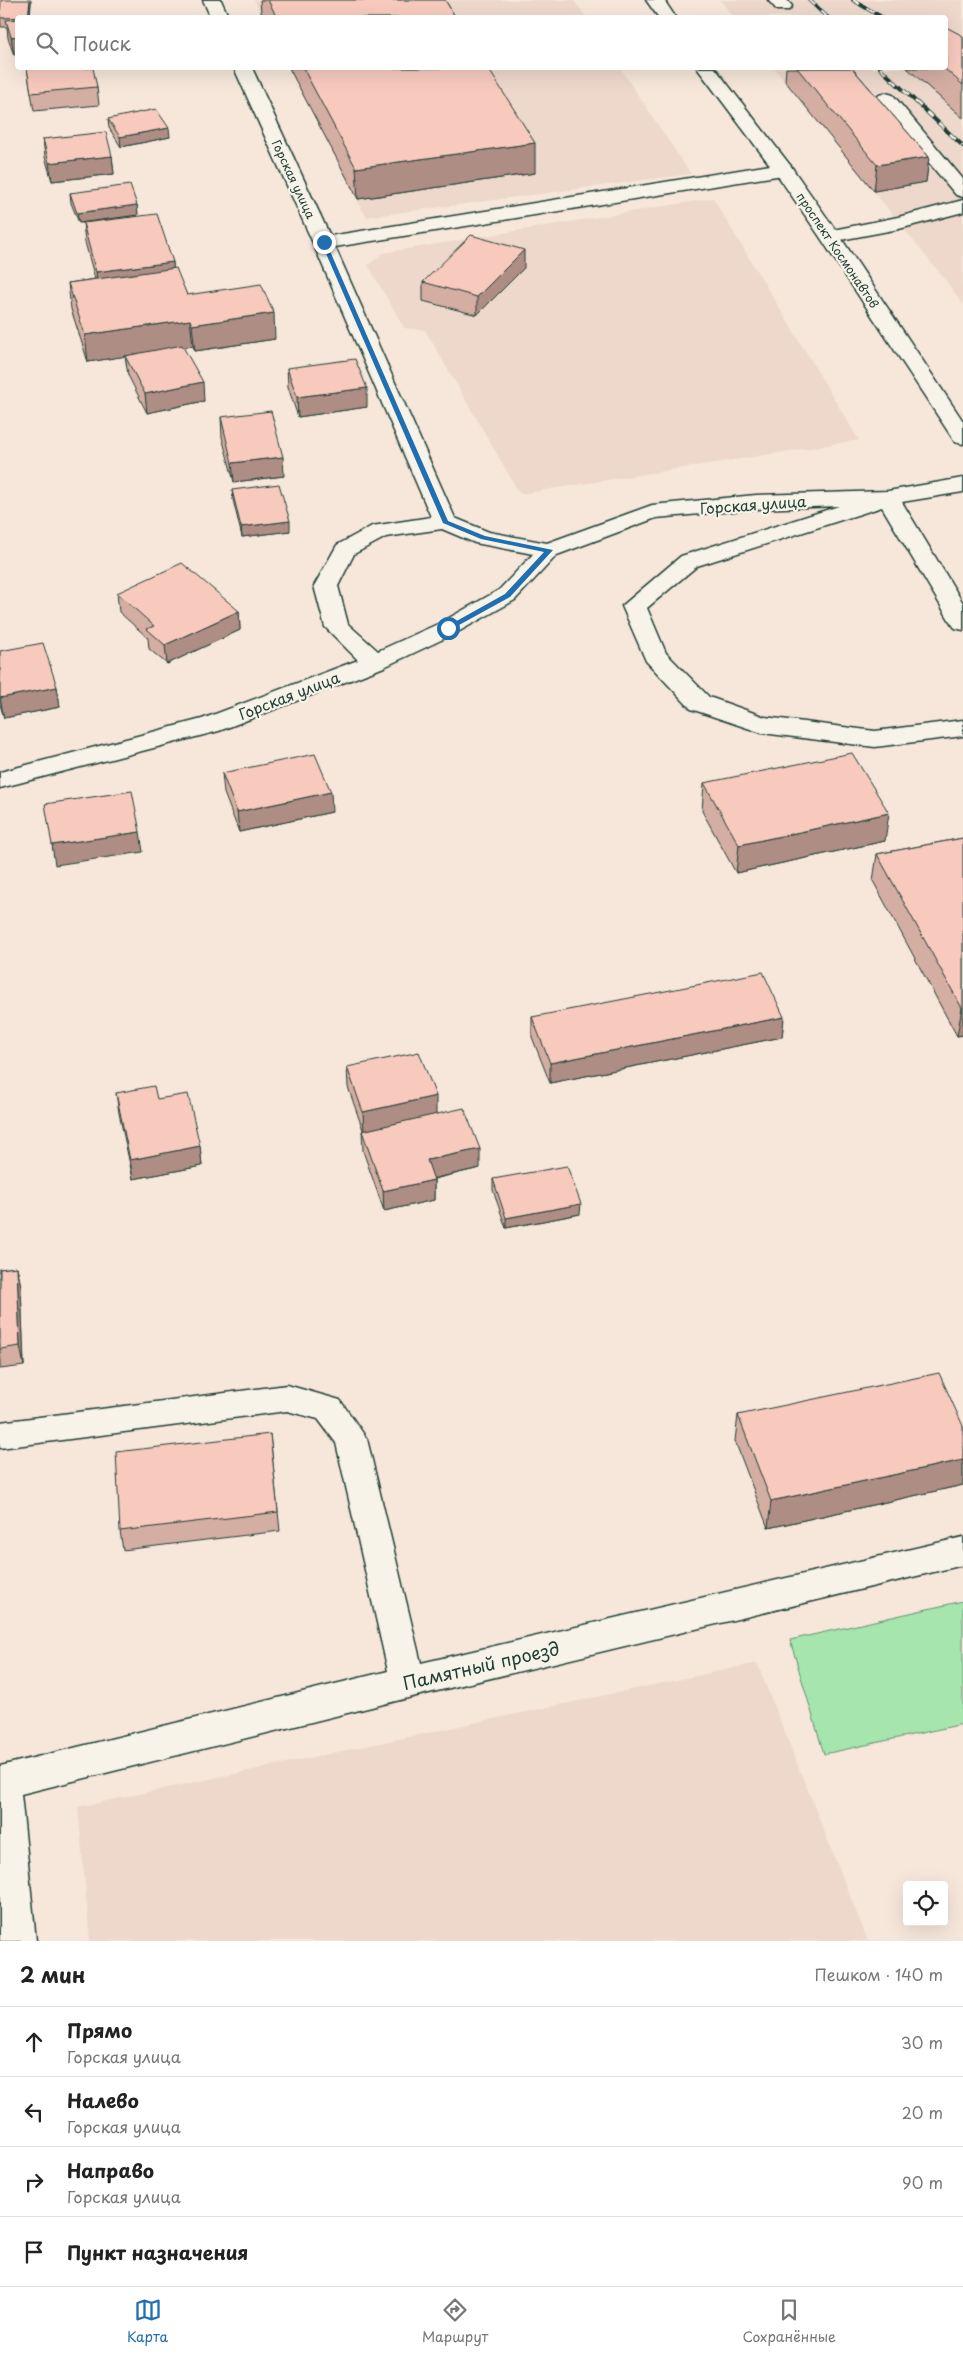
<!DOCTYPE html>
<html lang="ru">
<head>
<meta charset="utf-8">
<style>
  :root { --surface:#fff; --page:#f6f6f6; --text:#222; --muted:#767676; --line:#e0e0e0; --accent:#1f6fb2 }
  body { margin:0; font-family:"Playpen Sans",sans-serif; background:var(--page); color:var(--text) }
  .controls { position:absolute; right:15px; bottom:15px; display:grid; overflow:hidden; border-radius:5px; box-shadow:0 5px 20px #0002 }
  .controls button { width:45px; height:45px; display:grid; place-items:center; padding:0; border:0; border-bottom:1px solid var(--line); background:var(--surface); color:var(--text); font:25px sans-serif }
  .stop { position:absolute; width:15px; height:15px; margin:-11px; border:4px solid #1f6fb2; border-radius:50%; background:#fff }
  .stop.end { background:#1f6fb2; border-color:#fff; box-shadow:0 1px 5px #0008 }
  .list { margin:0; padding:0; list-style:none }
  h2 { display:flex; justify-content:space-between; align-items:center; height:65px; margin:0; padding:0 20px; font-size:21px }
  h2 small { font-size:16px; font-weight:400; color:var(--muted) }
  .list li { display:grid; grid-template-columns:32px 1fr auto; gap:15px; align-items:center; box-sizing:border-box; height:70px; padding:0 20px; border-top:1px solid var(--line) }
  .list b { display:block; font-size:19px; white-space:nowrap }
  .list p { margin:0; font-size:16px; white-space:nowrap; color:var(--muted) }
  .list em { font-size:16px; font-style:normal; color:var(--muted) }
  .icon { flex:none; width:28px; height:28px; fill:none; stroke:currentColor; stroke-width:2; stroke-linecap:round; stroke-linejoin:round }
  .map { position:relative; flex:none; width:963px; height:1941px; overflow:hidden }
  .search { position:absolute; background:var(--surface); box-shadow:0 5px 20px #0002; left:15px; right:15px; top:15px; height:55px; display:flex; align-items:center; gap:12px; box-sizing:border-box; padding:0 18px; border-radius:5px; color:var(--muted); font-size:19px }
  .sheet { height:345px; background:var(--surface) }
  nav { display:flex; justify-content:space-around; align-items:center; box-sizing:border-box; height:70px; border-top:1px solid var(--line); background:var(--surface); font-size:14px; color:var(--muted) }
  nav a { display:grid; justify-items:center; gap:2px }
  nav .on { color:var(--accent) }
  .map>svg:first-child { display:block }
  .built { fill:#eed8cc }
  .green { fill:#a6e5ad; stroke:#629170 }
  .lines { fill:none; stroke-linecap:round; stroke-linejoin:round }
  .minor-casing { stroke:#1f3d34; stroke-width:3 }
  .major-casing { stroke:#1f3d34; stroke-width:3 }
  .minor { fill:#f7f3e8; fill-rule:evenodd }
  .major { fill:#f7f3e8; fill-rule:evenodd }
  .rail-casing { stroke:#1f3d34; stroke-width:4 }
  .rail { stroke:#f7f3e8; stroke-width:2.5; stroke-dasharray:8; stroke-linecap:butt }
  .wall { fill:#d5aea3; stroke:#1f3d34 }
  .shaded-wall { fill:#ae8d85; stroke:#1f3d34 }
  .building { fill:#f8cabe; stroke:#1f3d34 }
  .route { fill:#1f6fb2 }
  .labels { text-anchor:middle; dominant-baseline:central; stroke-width:4.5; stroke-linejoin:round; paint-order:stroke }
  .far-street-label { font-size:12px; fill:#1f3d34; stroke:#f7f3e8 }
  .street-label { font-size:15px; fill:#1f3d34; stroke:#f7f3e8 }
  .near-street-label { font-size:18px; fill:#1f3d34; stroke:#f7f3e8 }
</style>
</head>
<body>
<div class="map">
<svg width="963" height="1941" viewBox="0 0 963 1941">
  <rect width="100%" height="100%" fill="#f7e7db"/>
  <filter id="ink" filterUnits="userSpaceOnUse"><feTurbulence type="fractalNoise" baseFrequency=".02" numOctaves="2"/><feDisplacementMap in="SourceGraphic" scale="10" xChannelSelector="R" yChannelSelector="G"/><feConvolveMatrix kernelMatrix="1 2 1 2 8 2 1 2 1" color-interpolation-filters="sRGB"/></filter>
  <g filter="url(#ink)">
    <!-- built -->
    <g class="built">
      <path d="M254,0H574L586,17H263Z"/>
      <path d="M720,0H963V305L946,281L774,68H946V18L734,17Z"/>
      <path d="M289,68H620L691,174L366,217Z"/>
      <path d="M713,198L859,440L520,494L425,330L404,328L368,265L383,253Z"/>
      <path d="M757,1663L868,1941H90L78,1807Z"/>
    </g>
    <!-- green -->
    <path class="green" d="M963,1601V1724L824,1754L790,1640Z"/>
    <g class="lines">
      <defs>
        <g id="minor">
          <path d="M203,0H221L229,18H211Z"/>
          <path d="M768,0H787L792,6L789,10H777Z"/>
          <path d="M234,68H252L330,236L783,163L790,165L793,169L790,173L783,175L335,247L455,518L489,532L547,543L652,505L756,495L888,491L963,478V492L902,502L963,603V630L955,628L951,623L882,507L697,566L647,608L666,653L709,697L765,717L875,731L963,720V736L875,747L762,733L691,709L646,661L622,606L681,556L839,506L756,509L656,518L557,555L515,600L456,633L384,667L219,731L0,788V772L202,719L358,660L325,627L314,586L337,545L372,526L431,517L313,243ZM442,529L475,543L533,554L499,590L440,623L378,651L348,624L338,586L354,554L386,537Z"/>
          <path d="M886,93L893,95L963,179V197L956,195L879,103L877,99L879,95Z"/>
          <path d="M963,200V212L899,229L830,242L823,240L820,236L823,232L898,217Z"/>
          <path d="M287,1385L340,1400L367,1439L421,1663L963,1537V1565L408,1698L21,1794L36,1941H0V1766L388,1671L336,1443L318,1419L287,1411L0,1448V1422Z"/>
        </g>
        <g id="major">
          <path d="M646,0H664L676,18H659Z"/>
          <path d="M697,68H715L790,165L837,232L963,421V444L955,442L820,237L776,173Z"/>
        </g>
      </defs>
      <!-- minor casing -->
      <use href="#minor" class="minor-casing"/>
      <!-- major casing -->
      <use href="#major" class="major-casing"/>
      <!-- minor -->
      <use href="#minor" class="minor"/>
      <!-- major -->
      <use href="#major" class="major"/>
      <defs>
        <g id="rail">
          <path d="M809,0L828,18"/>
          <path d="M853,0L883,18"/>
          <path d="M880,68L963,146"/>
        </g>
      </defs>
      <!-- rail casing -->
      <use href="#rail" class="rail-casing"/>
      <!-- rail -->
      <use href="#rail" class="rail"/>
    </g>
    <!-- wall -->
    <g class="wall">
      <path d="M260,0H445L456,18H263L261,12Z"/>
      <path d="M31,2L30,17L42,18H18V54L14,55L8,38L7,27H1L0,12Z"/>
      <path d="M963,36V118L907,68H946Z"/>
      <path d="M27,68L97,87L99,105L34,111Z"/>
      <path d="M289,68H488L535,173L358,199Z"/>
      <path d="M786,68H852L929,157L926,182L874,191L785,81Z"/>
      <path d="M108,119L170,137L121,147L109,128Z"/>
      <path d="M43,139L112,156L114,174L52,181L45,157Z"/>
      <path d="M70,193L137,205L138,215L79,223L71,203Z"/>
      <path d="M83,223L173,262V268L187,295L275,339L195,351L193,346L183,347L204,401L147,413L128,375L125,356L88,362L71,309L68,283L95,279L85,242Z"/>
      <path d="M524,268L477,315L423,301V282Z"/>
      <path d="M287,368L367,407L298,417L288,387Z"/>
      <path d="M221,417L284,476L234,482L222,437Z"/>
      <path d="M232,490L290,531L242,537L233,500Z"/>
      <path d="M117,593L239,611L240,630L167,664L149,649L148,638L119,612Z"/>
      <path d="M0,651L57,687L60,707L4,718L0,705Z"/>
      <path d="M222,773L332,812L239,832L224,793Z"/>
      <path d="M704,783L885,841L736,873L702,811Z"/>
      <path d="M963,838V1035L957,1036L873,881L877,854Z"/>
      <path d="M532,1017H784L782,1037L550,1083L532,1037Z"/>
      <path d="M347,1067L436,1114L480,1168L434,1179V1200L384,1211L363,1151L362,1131L363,1130L348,1087Z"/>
      <path d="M116,1093L157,1099L200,1146L202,1166L133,1179L119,1113Z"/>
      <path d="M493,1179L580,1214L506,1228L493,1190Z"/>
      <path d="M17,1267L21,1287L24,1366L0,1369V1269Z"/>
      <path d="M738,1415L963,1426V1485L768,1528L735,1441Z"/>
      <path d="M270,1434L280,1531L123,1550L120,1531Z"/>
    </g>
    <!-- shaded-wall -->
    <g class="shaded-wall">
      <path d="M30,0H31V2L30,18H28Z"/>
      <path d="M18,36V54L14,55L11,37Z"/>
      <path d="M169,128L170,137L121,147L120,137Z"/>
      <path d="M535,143V173L358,199L356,168Z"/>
      <path d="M112,156L114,174L52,181L49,163Z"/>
      <path d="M929,157L926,182L874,191L877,165Z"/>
      <path d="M137,205L138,215L79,223L77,213Z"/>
      <path d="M524,250V268L477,315V297Z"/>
      <path d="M173,262L174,281L98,291L96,272Z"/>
      <path d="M274,313L275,339L195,351L192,325Z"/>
      <path d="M190,320L193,346L88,362L85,335Z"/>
      <path d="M203,382L204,401L147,413L145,394Z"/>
      <path d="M367,388V407L298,417L297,397Z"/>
      <path d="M283,457L284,476L234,482L232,463Z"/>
      <path d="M290,521V531L242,537L241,527Z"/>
      <path d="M239,611L240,630L167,664L165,645Z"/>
      <path d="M57,687L60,707L4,718L0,698Z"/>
      <path d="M331,792L332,812L239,832L237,812Z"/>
      <path d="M889,813L885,841L736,873L739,845Z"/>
      <path d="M140,832L143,852L55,865L52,845Z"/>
      <path d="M962,1008H963V1035L957,1036Z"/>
      <path d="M784,1017L782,1037L550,1083V1063Z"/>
      <path d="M436,1096V1116L364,1132L363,1112Z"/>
      <path d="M200,1146L202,1166L133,1179L130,1160Z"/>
      <path d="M480,1149V1168L427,1180V1160Z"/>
      <path d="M434,1180V1200L384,1211L383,1191Z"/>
      <path d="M581,1204L580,1214L506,1228V1218Z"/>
      <path d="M17,1267L21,1287L24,1366L20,1346Z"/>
      <path d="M963,1460V1485L768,1528L771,1501Z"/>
    </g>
    <!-- building -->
    <g class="building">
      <path d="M1,0H30L28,17L0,18Z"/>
      <path d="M268,0H445L456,18H277Z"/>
      <path d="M41,16L42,18H27Z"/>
      <path d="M18,19V36L11,37L6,20Z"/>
      <path d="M946,27L963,36V85L944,68H946Z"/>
      <path d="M27,68H93L97,87L31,93Z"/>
      <path d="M303,68H488L535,143L356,168Z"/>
      <path d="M797,68H852L929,157L877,165Z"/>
      <path d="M156,109L169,128L120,137L108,119Z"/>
      <path d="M106,132L112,156L49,163L43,139Z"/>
      <path d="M130,185L137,205L77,213L70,193Z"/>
      <path d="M157,214L173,262L96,272L83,223Z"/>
      <path d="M471,235L524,250L477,297L423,282Z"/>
      <path d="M176,268L187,295L261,284L274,313L192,325L190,320L85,335L68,283Z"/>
      <path d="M182,345L203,382L145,394L125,356Z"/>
      <path d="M355,359L367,388L297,397L287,368Z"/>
      <path d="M271,411L283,457L232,463L221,417Z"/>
      <path d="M279,484L290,521L241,527L232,490Z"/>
      <path d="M182,563L239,611L165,645L147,629L154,626L117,593Z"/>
      <path d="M43,643L57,687L0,698V651Z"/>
      <path d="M852,753L889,813L739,845L704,783Z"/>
      <path d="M315,754L331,792L237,812L222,773Z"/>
      <path d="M132,791L140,832L52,845L45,804Z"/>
      <path d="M963,838V1008H962L877,854Z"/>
      <path d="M763,972L784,1017L550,1063L532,1017Z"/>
      <path d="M419,1052L436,1096L363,1112L347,1067Z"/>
      <path d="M154,1086L157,1099L188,1094L200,1146L130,1160L116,1093Z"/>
      <path d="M464,1108L480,1149L427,1160L434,1180L383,1191L362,1131Z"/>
      <path d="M567,1166L581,1204L506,1218L493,1179Z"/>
      <path d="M17,1267L20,1346L0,1349V1269Z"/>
      <path d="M939,1373L963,1426V1460L771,1501L738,1415Z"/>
      <path d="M270,1434L278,1512L120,1531L116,1452Z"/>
    </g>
  </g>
  <!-- route -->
  <path class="route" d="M324,241L326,242L448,521L485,536L553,550L510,597L450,630L444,628L505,594L544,552L481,539L443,523L321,242Z"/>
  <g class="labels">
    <!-- far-street labels -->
    <g class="far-street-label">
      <text transform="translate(294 179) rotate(65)">Горская улица</text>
      <text transform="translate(838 250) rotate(56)">проспект Космонавтов</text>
    </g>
    <!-- street labels -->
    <g class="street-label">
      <text transform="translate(753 504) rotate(-4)">Горская улица</text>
      <text transform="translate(289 695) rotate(-21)">Горская улица</text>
    </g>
    <!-- near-street labels -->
    <g class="near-street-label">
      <text transform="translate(481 1665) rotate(-13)">Памятный проезд</text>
    </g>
  </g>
</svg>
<div class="controls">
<button><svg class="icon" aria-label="locate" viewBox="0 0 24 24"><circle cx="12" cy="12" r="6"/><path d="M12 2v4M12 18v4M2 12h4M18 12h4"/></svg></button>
</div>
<div class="stop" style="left:448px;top:628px"></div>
<div class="stop end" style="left:324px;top:242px"></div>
<div class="search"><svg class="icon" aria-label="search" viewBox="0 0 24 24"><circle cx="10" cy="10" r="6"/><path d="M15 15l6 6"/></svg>Поиск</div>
</div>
<section class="sheet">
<h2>2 мин<small>Пешком · 140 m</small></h2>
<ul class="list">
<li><svg class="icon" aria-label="ahead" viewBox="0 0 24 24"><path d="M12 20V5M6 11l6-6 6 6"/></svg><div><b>Прямо</b><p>Горская улица</p></div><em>30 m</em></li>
<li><svg class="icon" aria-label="left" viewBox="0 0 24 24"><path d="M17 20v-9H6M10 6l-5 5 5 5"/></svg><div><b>Налево</b><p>Горская улица</p></div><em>20 m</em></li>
<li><svg class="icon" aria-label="right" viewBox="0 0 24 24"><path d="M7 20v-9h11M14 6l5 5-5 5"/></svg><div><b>Направо</b><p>Горская улица</p></div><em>90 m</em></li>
<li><svg class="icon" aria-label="arrive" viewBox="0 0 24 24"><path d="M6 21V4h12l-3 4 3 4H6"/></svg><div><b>Пункт назначения</b></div></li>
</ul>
</section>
<nav>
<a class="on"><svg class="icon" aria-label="map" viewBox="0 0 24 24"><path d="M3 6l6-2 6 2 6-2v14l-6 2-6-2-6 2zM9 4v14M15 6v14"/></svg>Карта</a>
<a><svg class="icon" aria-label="directions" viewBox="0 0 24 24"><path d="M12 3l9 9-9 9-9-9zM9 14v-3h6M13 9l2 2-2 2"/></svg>Маршрут</a>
<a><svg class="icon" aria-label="saved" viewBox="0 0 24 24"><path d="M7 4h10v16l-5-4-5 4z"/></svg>Сохранённые</a>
</nav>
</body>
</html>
